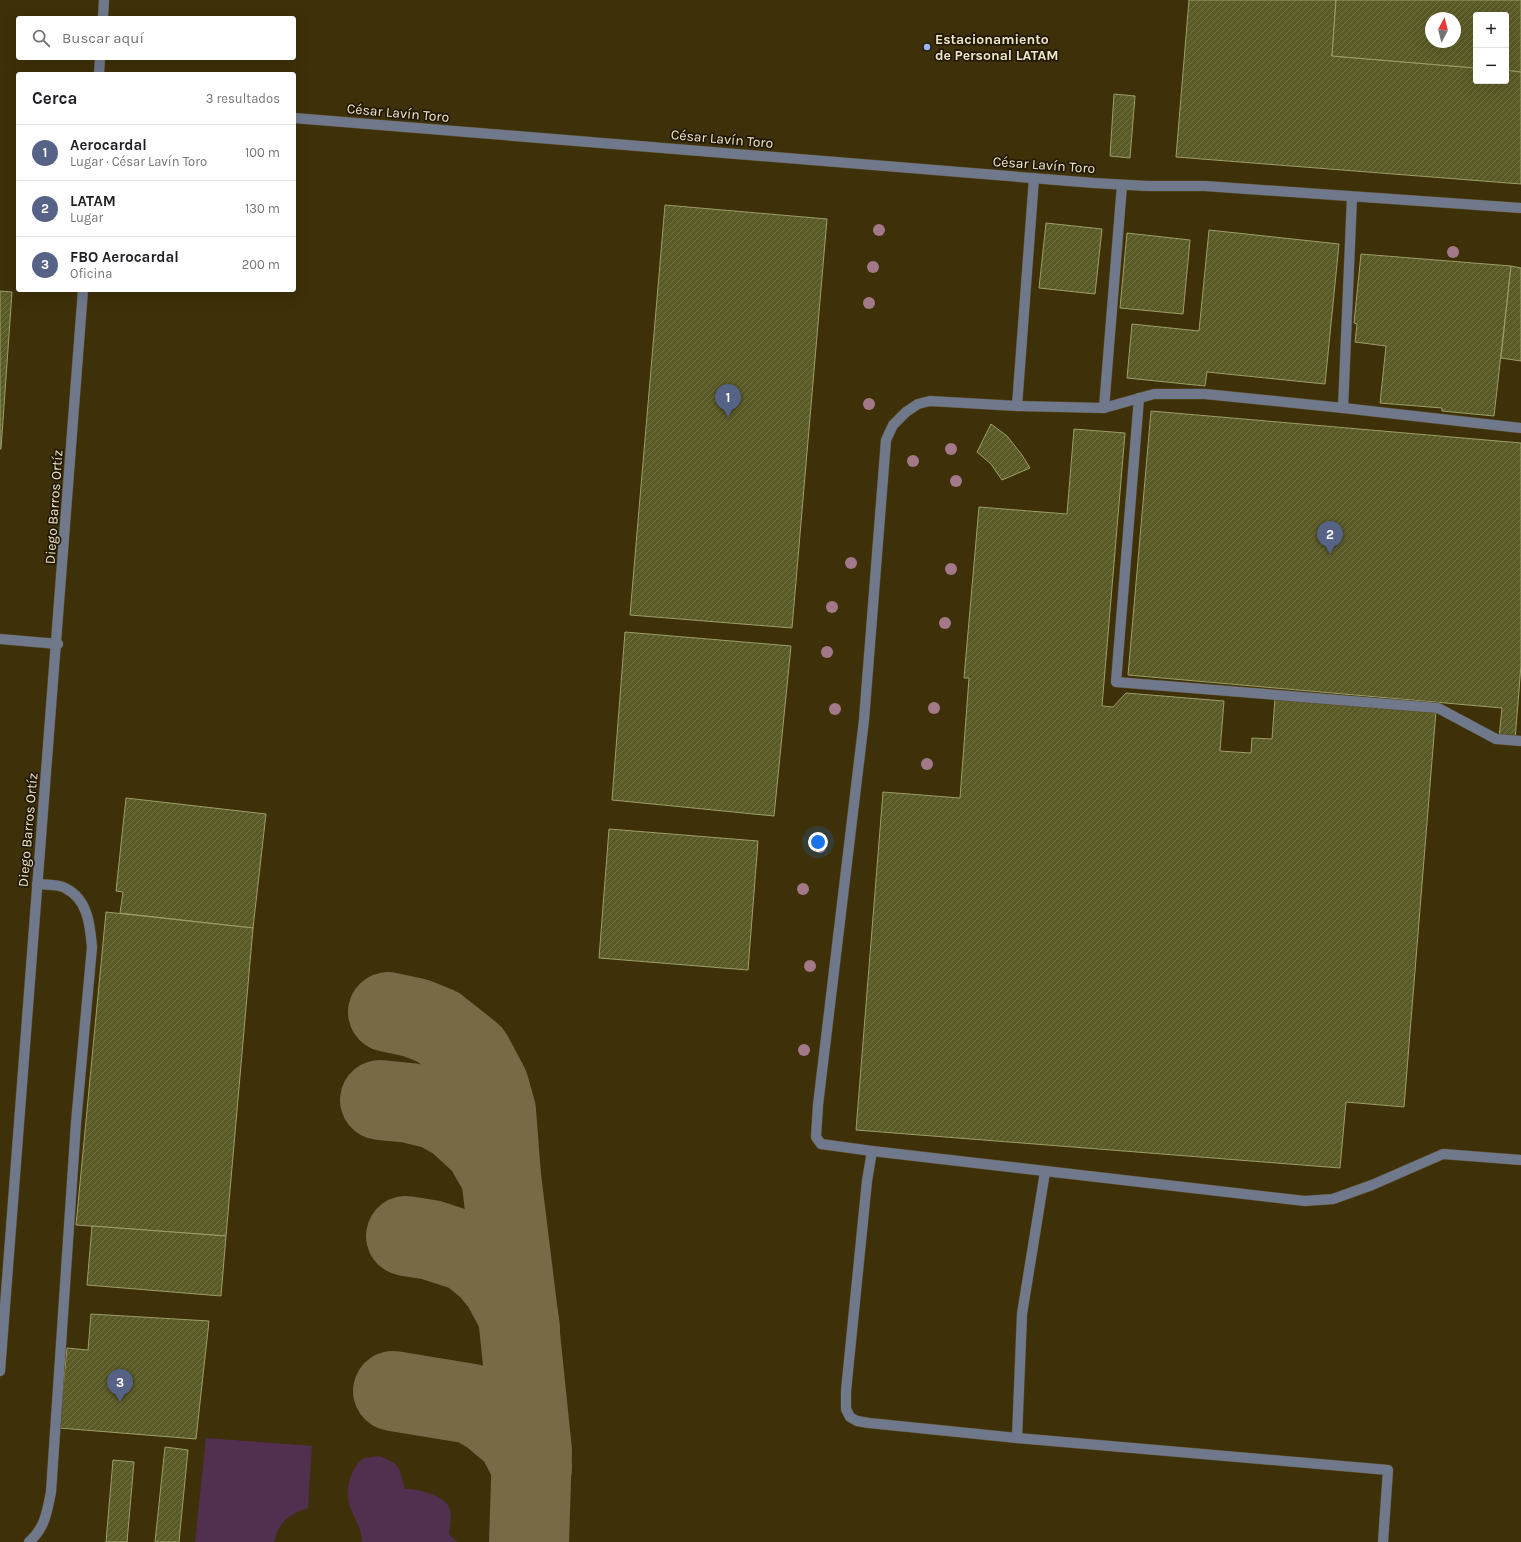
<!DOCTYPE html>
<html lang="es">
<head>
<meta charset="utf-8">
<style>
  :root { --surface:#fff; --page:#f2f2f2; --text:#202124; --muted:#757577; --line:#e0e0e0; --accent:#576386 }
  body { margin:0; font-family:Karla,sans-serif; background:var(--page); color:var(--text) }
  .controls { position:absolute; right:12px; top:12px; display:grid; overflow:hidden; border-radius:4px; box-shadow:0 4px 16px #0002 }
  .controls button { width:36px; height:36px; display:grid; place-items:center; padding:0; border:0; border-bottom:1px solid var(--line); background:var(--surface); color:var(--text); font:20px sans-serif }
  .compass { position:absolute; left:1425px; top:12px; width:36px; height:36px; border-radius:50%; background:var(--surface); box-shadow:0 4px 16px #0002; rotate:7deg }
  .you { position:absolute; left:818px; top:842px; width:14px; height:14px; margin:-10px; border:3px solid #fff; border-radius:50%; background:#1a73e8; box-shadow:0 0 0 6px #1a73e833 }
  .badge { display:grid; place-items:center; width:26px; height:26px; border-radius:50%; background:var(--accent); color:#fff; font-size:13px; font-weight:700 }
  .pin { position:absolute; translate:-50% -33px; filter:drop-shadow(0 1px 2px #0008) }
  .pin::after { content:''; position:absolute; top:21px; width:14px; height:12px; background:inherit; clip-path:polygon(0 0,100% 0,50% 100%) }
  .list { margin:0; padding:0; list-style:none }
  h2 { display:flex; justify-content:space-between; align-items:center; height:52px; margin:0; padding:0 16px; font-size:17px }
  h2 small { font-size:13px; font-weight:400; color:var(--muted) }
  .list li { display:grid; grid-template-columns:26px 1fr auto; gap:12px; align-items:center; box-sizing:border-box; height:56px; padding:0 16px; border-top:1px solid var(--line) }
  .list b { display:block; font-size:15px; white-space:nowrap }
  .list p { margin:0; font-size:13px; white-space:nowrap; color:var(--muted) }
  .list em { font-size:13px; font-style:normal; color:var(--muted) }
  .icon { flex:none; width:22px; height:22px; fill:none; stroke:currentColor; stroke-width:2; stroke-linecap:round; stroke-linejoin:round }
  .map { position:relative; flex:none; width:1521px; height:1542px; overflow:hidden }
  .search { position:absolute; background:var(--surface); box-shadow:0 4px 16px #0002; left:16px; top:16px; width:280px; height:44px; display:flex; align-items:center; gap:10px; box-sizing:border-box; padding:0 14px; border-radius:4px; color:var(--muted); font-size:15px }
  .panel { position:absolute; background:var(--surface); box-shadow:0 4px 16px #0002; left:16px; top:72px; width:280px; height:220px; border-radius:4px }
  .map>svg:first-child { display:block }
  .grass { fill:#512f4f }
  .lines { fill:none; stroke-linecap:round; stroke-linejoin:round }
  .taxiway { stroke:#776a47; stroke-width:80 }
  .building { fill:url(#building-hatch); stroke:#9d9e69; fill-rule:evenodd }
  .minor-casing { stroke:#5a4d27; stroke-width:11 }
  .minor { stroke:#70788c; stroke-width:10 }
  .tree { fill:#a37888 }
  .poi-dot { fill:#9bb4fd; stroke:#211905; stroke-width:1.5 }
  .labels { text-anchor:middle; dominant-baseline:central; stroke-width:3.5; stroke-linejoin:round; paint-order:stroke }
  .poi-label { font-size:14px; font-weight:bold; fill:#f0e6cc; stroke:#211905; text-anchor:start }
  .street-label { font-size:14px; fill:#f0e6cc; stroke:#211905 }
</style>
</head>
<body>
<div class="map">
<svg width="1521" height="1542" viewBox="0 0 1521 1542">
  <defs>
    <pattern id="building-hatch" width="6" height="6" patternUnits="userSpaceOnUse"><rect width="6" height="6" fill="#5a5a26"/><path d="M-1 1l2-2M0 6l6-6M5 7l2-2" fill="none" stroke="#727244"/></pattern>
  </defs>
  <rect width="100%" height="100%" fill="#3e3008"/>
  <!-- grass -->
  <g class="grass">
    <path d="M206,1438L312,1446L308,1508C290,1514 278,1522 274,1542H195Z"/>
    <path d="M379,1456C402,1465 398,1466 405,1489C415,1488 443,1495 448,1505C453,1515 450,1524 449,1534L457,1542H362C362,1528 353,1517 349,1504C345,1491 351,1466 363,1459C367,1457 374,1457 379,1456Z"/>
  </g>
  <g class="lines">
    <!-- taxiway -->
    <g class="taxiway">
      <path d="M388,1012L416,1018L438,1027L472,1054L489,1086L496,1111L501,1176L518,1315L532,1451L529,1542"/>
      <path d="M380,1100L410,1103L435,1109L457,1121L483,1145L501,1176"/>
      <path d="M406,1236L431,1240L468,1252L489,1269L502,1285L518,1315L520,1329"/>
      <path d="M393,1391L472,1404L491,1415L516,1436L532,1467"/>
    </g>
  </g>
  <!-- building -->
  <g class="building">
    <path d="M1189,0H1336L1332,56L1476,68V81H1506V70L1521,72V184L1176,157Z"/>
    <path d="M1336,0H1521V72L1506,70V15H1476V68L1332,56ZM1431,18H1455V42H1431Z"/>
    <path d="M1114,94L1135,96L1130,158L1110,156Z"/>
    <path d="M665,205L827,219L792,628L630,615Z"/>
    <path d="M1046,223L1102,229L1095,294L1039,288Z"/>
    <path d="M1209,230L1339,244L1325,384L1207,372L1205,386L1127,378L1132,324L1199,331Z"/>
    <path d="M1127,233L1190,240L1183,314L1120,308Z"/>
    <path d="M1361,254L1511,266L1494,416L1442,411V408L1380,403L1386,346L1355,342L1357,324L1354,323Z"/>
    <path d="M1511,266L1521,268V361L1501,358Z"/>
    <path d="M0,291L12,292L1,449H0Z"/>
    <path d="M1151,411L1521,443V665L1515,740L1499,738L1502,708L1128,675Z"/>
    <path d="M991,424L1007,436L1022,455L1030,468L1002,480L991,464L977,452Z"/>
    <path d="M1074,429L1125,433L1102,706L1113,707L1126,693L1224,701L1220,751L1251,753L1252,738L1272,739L1275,698L1436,711L1404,1107L1346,1102L1340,1168L856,1130L883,792L960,798L969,678H964L979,507L1067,514Z"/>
    <path d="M625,632L791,646L774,816L612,800Z"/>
    <path d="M126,798L266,814L253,928L120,913L123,892L116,891Z"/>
    <path d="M609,829L758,841L748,970L599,958Z"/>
    <path d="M106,912L253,928L226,1236L76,1225Z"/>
    <path d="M92,1226L226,1236L221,1296L87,1285Z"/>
    <path d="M91,1314L209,1321L196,1439L59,1428L67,1348L88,1350Z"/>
    <path d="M165,1447L188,1450L179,1542H155Z"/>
    <path d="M113,1460L134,1462L127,1542H106Z"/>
  </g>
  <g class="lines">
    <defs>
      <g id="minor">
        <path d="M103,18L104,0"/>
        <path d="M99,74L100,58"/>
        <path d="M294,118L1094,183L1147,186H1205L1521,208"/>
        <path d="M1034,178L1017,406L930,401L918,404L906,412L893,425L886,440L864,720L818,1105L816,1137L821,1144L872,1151L1305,1201L1333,1199L1372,1185L1443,1154L1521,1160"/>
        <path d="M1139,398L1116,682L1438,708L1496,739L1521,741"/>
        <path d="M1017,406L1104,408L1154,394H1205L1343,408L1521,428"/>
        <path d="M1104,408L1122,185"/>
        <path d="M1343,408L1352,197"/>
        <path d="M0,639L58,644"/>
        <path d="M872,1151L867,1181L846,1391V1409L850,1417L857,1421L869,1423L1017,1438L1388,1470L1383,1542"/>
        <path d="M0,1371C28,1011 57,651 83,290"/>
        <path d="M1017,1438L1022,1314L1045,1172"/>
        <path d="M29,1542C45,1528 47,1512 51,1492L76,1123L92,947C90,925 88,899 65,888C58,884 46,885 37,884"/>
      </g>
    </defs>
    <!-- minor casing -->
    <use href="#minor" class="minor-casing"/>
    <!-- minor -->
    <use href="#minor" class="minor"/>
  </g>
  <!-- trees -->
  <g class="tree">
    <circle cx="879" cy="230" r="6"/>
    <circle cx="1453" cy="252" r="6"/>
    <circle cx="873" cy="267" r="6"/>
    <circle cx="869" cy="303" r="6"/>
    <circle cx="869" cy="404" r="6"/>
    <circle cx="951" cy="449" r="6"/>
    <circle cx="913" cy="461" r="6"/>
    <circle cx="956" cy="481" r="6"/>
    <circle cx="851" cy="563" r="6"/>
    <circle cx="951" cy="569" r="6"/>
    <circle cx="832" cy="607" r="6"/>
    <circle cx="945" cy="623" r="6"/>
    <circle cx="827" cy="652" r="6"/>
    <circle cx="934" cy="708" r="6"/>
    <circle cx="835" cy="709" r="6"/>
    <circle cx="927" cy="764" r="6"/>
    <circle cx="820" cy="847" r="6"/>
    <circle cx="803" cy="889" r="6"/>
    <circle cx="810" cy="966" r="6"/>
    <circle cx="804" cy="1050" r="6"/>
  </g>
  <!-- markers -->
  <circle class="poi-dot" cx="927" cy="47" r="4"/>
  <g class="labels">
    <!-- poi labels -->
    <g class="poi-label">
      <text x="935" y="39">Estacionamiento<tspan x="935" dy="16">de Personal LATAM</tspan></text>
    </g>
    <!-- street labels -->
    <g class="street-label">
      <text transform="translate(398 113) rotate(5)">César Lavín Toro</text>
      <text transform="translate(722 139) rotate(5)">César Lavín Toro</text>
      <text transform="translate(1044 165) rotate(4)">César Lavín Toro</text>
      <text transform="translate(54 507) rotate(-86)">Diego Barros Ortíz</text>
      <text transform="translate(28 830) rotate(-85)">Diego Barros Ortíz</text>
    </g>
  </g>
</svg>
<div class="controls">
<button>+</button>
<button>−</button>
</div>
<svg class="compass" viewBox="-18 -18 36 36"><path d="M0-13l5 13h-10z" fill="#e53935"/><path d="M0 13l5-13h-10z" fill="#757577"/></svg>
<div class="you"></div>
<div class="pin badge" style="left:728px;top:417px">1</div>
<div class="pin badge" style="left:1330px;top:554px">2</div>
<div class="pin badge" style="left:120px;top:1402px">3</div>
<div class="search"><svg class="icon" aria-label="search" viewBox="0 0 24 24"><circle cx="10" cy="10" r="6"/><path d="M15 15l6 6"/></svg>Buscar aquí</div>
<section class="panel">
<h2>Cerca<small>3 resultados</small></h2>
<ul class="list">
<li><span class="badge">1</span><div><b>Aerocardal</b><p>Lugar · César Lavín Toro</p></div><em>100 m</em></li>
<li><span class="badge">2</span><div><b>LATAM</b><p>Lugar</p></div><em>130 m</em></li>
<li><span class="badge">3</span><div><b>FBO Aerocardal</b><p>Oficina</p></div><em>200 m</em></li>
</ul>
</section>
</div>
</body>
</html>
